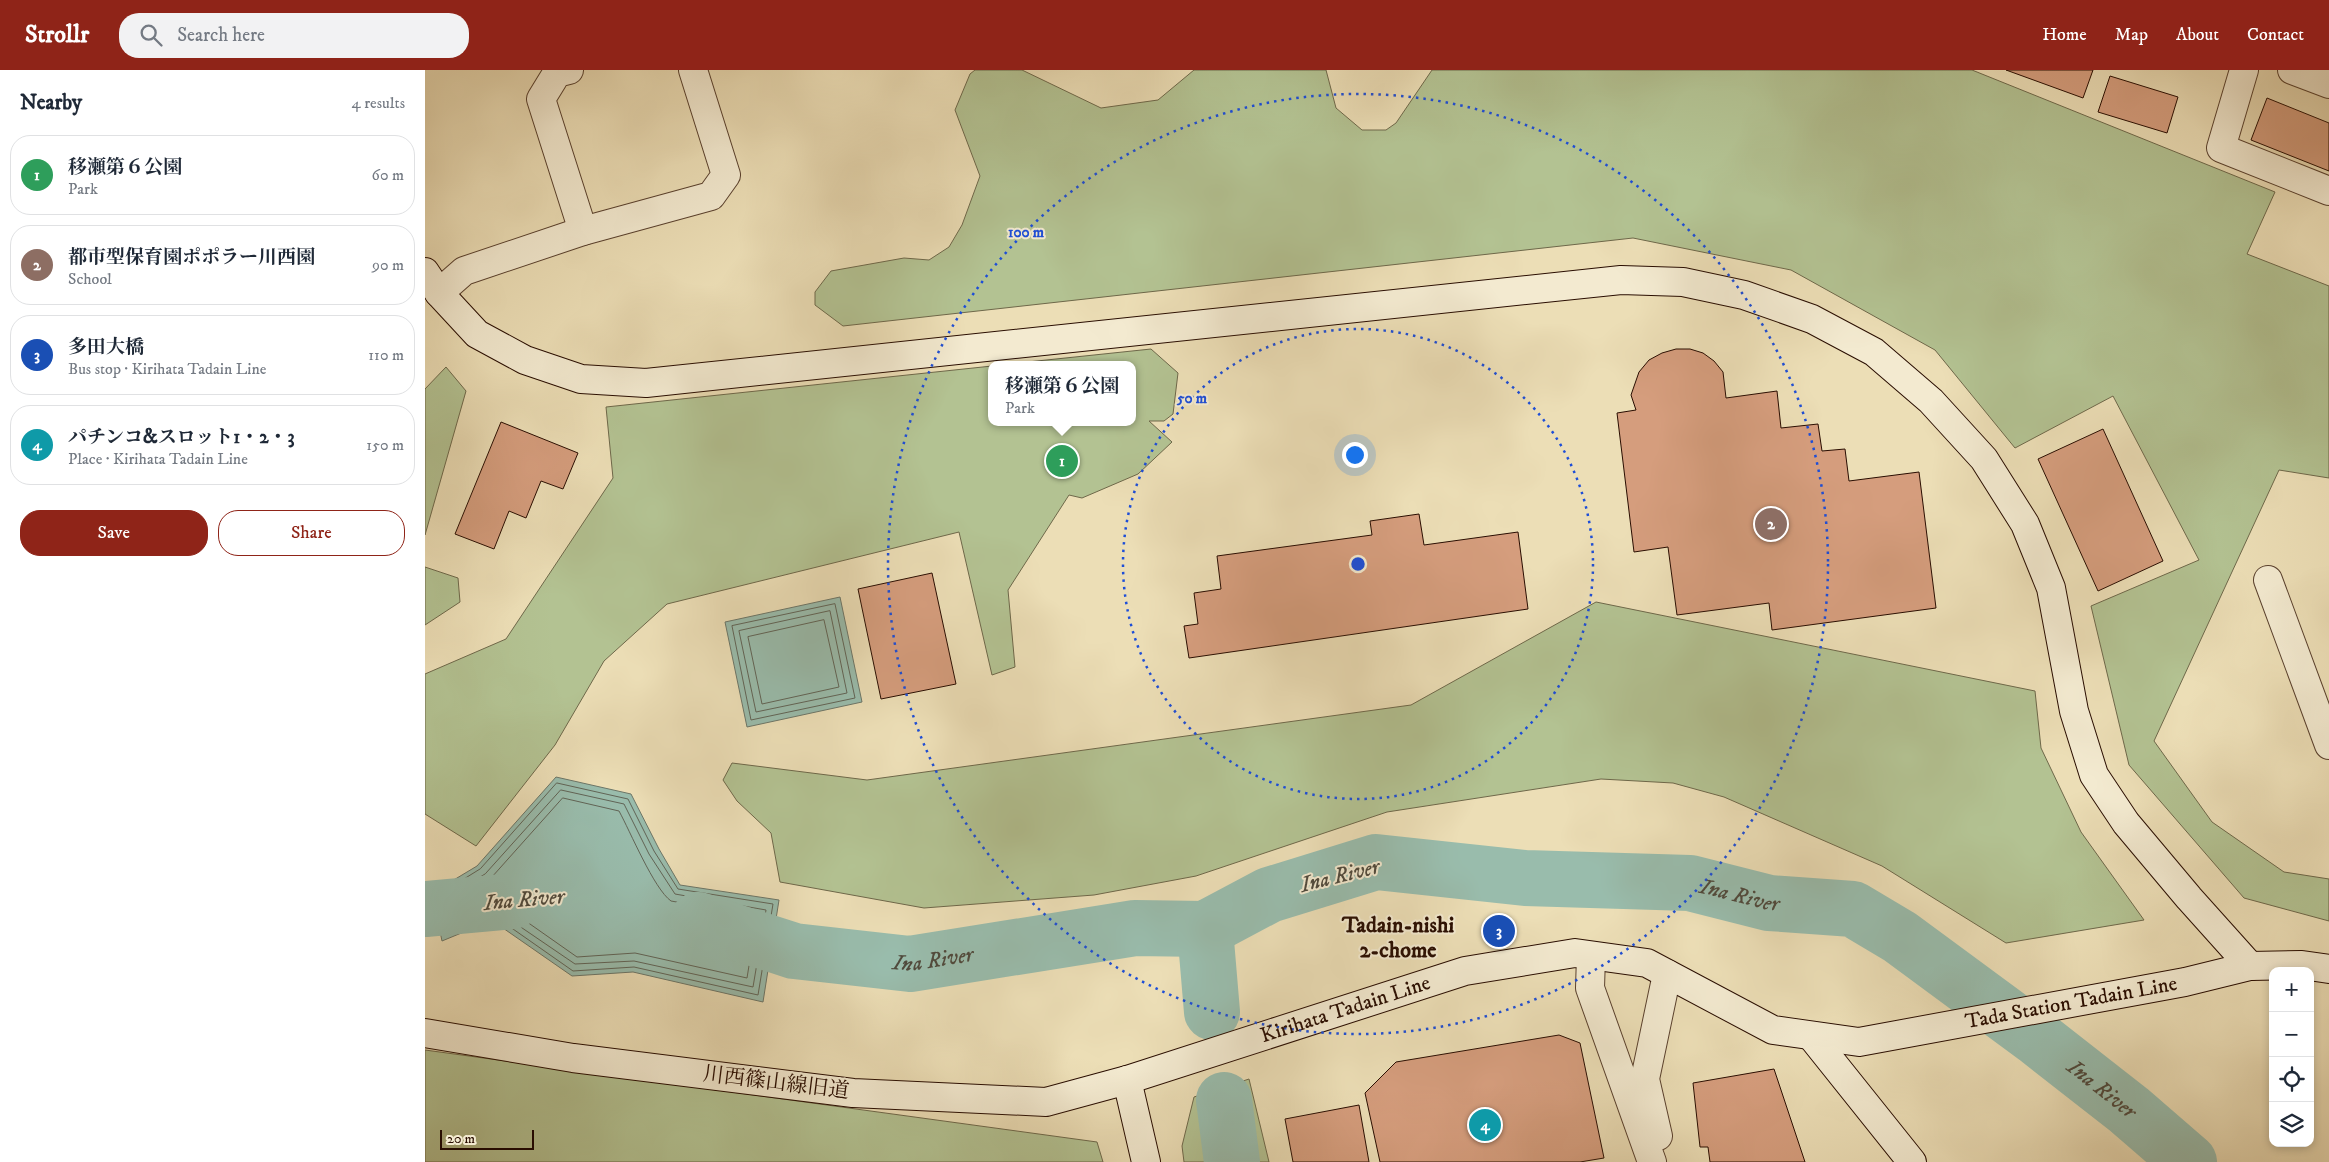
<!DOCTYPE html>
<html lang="en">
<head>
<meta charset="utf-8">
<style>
  :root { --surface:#fff; --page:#f2f2f3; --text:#1f2937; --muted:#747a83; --line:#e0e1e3; --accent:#8f2418 }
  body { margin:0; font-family:"IM FELL DW Pica","Noto Serif JP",serif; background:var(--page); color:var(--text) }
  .controls { position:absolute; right:15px; bottom:15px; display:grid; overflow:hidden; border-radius:10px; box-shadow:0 2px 8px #0003 }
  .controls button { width:45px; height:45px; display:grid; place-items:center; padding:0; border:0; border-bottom:1px solid var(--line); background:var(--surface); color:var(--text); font:25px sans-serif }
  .scale { position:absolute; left:15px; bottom:12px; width:94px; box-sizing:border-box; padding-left:5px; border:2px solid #290d01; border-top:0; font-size:14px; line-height:18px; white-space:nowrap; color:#290d01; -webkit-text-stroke:4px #f3ead0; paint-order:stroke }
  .you { position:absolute; left:929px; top:384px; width:18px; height:18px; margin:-12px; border:4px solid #fff; border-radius:50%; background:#1a73e8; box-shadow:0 0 0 8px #1a73e833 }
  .badge { display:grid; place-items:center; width:32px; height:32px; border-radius:50%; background:var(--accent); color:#fff; font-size:16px; font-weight:700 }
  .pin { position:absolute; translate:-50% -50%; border:2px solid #fff; box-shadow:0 1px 5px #0006 }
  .popup { position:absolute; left:563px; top:291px; width:148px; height:65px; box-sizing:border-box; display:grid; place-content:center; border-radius:10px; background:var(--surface); filter:drop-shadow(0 1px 4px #0005); font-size:16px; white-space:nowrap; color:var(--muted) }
  .popup b { font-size:19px; color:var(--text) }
  .popup::after { content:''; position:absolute; left:50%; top:100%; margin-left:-10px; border:10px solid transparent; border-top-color:var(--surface) }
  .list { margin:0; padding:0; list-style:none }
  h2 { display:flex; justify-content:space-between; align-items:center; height:65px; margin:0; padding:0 20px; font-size:21px }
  h2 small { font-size:16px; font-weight:400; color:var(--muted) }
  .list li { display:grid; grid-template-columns:32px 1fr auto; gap:15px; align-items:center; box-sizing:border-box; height:80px; margin:0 10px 10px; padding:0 10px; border:1px solid var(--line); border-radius:20px }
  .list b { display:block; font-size:19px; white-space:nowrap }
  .list p { margin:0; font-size:16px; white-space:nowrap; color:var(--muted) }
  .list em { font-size:16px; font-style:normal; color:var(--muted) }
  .actions { display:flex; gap:10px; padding:15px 20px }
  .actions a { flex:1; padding:11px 0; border:1px solid var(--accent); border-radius:20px; text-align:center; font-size:18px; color:var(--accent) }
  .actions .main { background:var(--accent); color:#fff }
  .icon { flex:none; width:28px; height:28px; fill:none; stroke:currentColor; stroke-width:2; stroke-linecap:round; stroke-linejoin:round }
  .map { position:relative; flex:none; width:1904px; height:1092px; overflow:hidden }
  header { display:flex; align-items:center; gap:30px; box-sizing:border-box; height:70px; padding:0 25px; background:var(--accent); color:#fff }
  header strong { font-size:24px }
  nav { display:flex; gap:28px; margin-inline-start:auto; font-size:18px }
  .search { width:350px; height:45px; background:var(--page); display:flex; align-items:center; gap:12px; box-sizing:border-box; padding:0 18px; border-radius:20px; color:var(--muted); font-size:19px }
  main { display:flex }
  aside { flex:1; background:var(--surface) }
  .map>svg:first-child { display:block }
  .green { fill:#b3c292; stroke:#6e684a }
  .water { fill:#99bcac; stroke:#6c7668 }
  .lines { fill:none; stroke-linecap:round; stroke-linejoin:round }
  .shore { stroke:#616456; stroke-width:1 }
  .river { stroke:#99bcac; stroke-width:56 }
  .building { fill:#d59d7d; stroke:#290d01 }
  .street-casing { stroke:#5a412e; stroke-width:30 }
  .secondary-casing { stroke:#290d01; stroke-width:30 }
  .street { stroke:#f3ead0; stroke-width:28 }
  .secondary { stroke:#f3ead0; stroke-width:28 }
  .ring { fill:none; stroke:#1d4ed8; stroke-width:2.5; stroke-dasharray:2.5 5 }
  .labels { text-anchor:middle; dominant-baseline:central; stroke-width:4; stroke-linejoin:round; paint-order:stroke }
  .street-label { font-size:21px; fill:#290d01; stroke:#f3ead0 }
  .water-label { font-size:22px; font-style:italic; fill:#504a3d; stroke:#f3ead0 }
  .neighbourhood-label { font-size:22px; font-weight:bold; fill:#290d01; stroke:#f3ead0 }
  .centre { fill:#1d4ed8; stroke:#f3ead0; stroke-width:2.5 }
  .ring-label { font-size:15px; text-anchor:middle; font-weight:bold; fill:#1d4ed8; stroke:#f3ead0; stroke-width:4; stroke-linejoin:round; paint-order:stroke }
</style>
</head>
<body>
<header>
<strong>Strollr</strong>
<div class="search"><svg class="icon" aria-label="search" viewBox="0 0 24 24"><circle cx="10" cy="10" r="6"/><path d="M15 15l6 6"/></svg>Search here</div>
<nav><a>Home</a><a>Map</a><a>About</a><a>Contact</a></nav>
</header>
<main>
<aside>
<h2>Nearby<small>4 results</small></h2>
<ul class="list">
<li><span class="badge" style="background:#2e9e5b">1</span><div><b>移瀬第６公園</b><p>Park</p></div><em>60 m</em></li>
<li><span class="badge" style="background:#8d6e63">2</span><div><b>都市型保育園ポポラー川西園</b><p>School</p></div><em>90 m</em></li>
<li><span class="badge" style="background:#1a4fb4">3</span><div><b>多田大橋</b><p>Bus stop · Kirihata Tadain Line</p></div><em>110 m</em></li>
<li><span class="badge" style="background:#0f9aa8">4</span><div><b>パチンコ&amp;スロット1・2・3</b><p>Place · Kirihata Tadain Line</p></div><em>150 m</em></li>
</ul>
<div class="actions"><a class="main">Save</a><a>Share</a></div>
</aside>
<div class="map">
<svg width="1904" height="1092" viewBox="0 0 1904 1092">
  <rect width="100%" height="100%" fill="#ecdeb6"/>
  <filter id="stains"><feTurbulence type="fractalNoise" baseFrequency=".004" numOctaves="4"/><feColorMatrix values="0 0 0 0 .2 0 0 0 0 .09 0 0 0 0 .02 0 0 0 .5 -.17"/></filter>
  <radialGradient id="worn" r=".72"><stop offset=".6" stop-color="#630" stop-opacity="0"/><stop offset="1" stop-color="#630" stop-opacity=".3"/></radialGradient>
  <!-- green -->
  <g class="green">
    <path d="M550,0H597L676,38L733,30L769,0H901L911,38L937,60H961L971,53L1007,0H1547L1850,122L1822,184L1904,216V408L1854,400L1729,671L1787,752L1859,802L1904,809V851L1819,828L1704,695L1666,536L1774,490L1688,326L1590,378L1510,280L1366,200L1208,168L418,256L390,235V222L406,201L479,188L504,190L524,177L537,155L555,106L530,40L545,4Z"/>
    <path d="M726,279L753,303L748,344L739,351H724L747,372L713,404L657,428L644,425L583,520L590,597L567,605L534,462L242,534L179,591L130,675L51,776L0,744V604L81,569L188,408L181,337L567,296V352H707V295H574Z"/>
    <path d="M21,297L41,321L0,465V319Z"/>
    <path d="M0,497L33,508L35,532L0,555Z"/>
    <path d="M1171,532L1610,621L1616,678L1656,762L1719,850L1581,873L1457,796L1299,727L1248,713L1176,709L962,742L771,806L669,825L499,838L355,812L346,763L312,731L298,710L307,693L442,710L986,635Z"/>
    <path d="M0,980L672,1072L678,1092H0Z"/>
    <path d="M824,1009L844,1092H759L757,1076L769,1027Z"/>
  </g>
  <!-- water -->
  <g class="water">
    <path d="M415,527L437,632L322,657L300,552Z"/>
    <path d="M131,707L206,724L234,779L255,815L354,830L338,932L208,902L147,906L75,856L63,852L17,871L7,823L52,796Z"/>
  </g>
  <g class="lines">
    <!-- shore -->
    <g class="shore">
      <path d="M410,534L430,628L326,650L307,556Z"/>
      <path d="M405,541L422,623L331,642L314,561Z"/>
      <path d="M399,550L414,617L337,634L323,567Z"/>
      <path d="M132,713L203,729L229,781L253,819L348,834L333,925L209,897L148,901L78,852L62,848L21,862L13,825L55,799Z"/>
      <path d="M136,720L199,734L224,784L250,824L341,840L328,917L209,891L150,894L81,847L66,842H59L25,854L21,828L60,804Z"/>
      <path d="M138,728L194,741C205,761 229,819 246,831L332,846L322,908L210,883L152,887L85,840L68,834H58L31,843L29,832L65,809Z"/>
    </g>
    <!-- river -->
    <g class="river">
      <path d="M0,839L88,831"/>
      <path id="s1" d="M273,850L369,881L485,894L710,858L780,859L844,825L951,792L1100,808L1265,813L1344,833L1428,839L1475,867L1612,968L1704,1040L1764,1092"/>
      <path d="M780,859L787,942"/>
      <path d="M799,1030L807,1092"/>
    </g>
  </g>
  <!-- building -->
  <g class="building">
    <path d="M1581,0H1668L1658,28Z"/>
    <path d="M1685,6L1753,27L1742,63L1673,42Z"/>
    <path d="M1842,28L1904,53V101L1826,70Z"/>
    <path d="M1251,279H1265L1278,283L1289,291L1298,302L1301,328L1352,321L1356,358L1393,354L1397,381L1420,379L1424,411L1494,402L1511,538L1347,560L1344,533L1252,545L1243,477L1209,482L1192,343L1211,340L1206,325L1214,302L1224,290L1237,283Z"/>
    <path d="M76,352L153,383L138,419L116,411L101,448L84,441L69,479L30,464Z"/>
    <path d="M1678,359L1738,491L1673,521L1613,389Z"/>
    <path d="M994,444L999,475L1093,462L1103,539L764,588L759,556L773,554L769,523L796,519L792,486L947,465L945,451Z"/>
    <path d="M507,503L531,614L456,629L433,519Z"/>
    <path d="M1134,965L1155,973L1179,1088L1155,1092H955L940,1023L971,992Z"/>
    <path d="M1349,999L1380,1092H1285L1283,1077H1275L1268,1013Z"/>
    <path d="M934,1035L944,1092H868L860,1049Z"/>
  </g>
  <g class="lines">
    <defs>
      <g id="street">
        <path d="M144,0L132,3L116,29L158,161"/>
        <path d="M1819,0L1796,78L1904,121"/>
        <path d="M1867,0L1904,14"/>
        <path d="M14,223L39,201L158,161L286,126L301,105L268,0"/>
        <path d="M1843,510L1904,675"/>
        <path d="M1166,886L1165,918L1227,1092"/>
        <path d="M1233,1066L1220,1009L1242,904"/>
      </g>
      <g id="secondary">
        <path d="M0,202L14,223L52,264L100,290L156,309L221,313L1196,210L1258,212L1319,225L1387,249L1449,282L1506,331L1559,389L1600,454L1626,518L1649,641L1669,705L1701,753L1764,828L1825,896"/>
        <path id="s2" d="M0,963L148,988L428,1023L621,1032L702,1010L1040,901L1150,883L1222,893L1348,960L1434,972L1760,912L1825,896L1877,895L1904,899"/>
        <path d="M1387,967L1487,1092"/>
        <path d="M702,1010L721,1092"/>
      </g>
    </defs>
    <!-- street casing -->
    <use href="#street" class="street-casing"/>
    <!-- secondary casing -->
    <use href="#secondary" class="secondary-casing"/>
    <!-- street -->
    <use href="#street" class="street"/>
    <!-- secondary -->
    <use href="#secondary" class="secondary"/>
  </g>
  <!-- distance rings -->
  <g class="ring">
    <circle cx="933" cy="494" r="235"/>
    <circle cx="933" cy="494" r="470"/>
  </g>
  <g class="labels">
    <!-- street labels -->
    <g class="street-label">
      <text stroke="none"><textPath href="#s2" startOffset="1694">Tada Station Tadain Line</textPath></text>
      <text stroke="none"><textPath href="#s2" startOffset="939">Kirihata Tadain Line</textPath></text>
      <text transform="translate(351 1013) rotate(7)">川西篠山線旧道</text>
    </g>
    <!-- water labels -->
    <g class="water-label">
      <text transform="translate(915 806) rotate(-14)">Ina River</text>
      <text stroke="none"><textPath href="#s1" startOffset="1066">Ina River</textPath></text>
      <text transform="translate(99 830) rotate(-5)">Ina River</text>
      <text stroke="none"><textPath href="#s1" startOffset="241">Ina River</textPath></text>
      <text stroke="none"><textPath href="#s1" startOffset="1488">Ina River</textPath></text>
    </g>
    <!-- neighbourhood labels -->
    <g class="neighbourhood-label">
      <text x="973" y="855">Tadain-nishi<tspan x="973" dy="25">2-chome</tspan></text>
    </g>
  </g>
  <circle cx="933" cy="494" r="8" class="centre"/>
  <g class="ring-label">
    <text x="601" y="167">100 m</text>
    <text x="767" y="333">50 m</text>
  </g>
  <rect width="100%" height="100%" filter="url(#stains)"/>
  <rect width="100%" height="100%" fill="url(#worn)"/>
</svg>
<div class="controls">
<button>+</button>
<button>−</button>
<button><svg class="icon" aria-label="locate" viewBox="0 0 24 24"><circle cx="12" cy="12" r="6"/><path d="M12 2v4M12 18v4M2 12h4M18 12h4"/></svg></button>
<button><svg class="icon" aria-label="layers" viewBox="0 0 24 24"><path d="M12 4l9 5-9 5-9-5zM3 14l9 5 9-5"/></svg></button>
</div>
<div class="scale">20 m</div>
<div class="you"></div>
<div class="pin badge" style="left:637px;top:391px;background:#2e9e5b">1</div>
<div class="popup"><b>移瀬第６公園</b>Park</div>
<div class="pin badge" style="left:1346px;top:454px;background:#8d6e63">2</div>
<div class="pin badge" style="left:1074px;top:861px;background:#1a4fb4">3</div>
<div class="pin badge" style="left:1060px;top:1055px;background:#0f9aa8">4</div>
</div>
</main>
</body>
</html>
